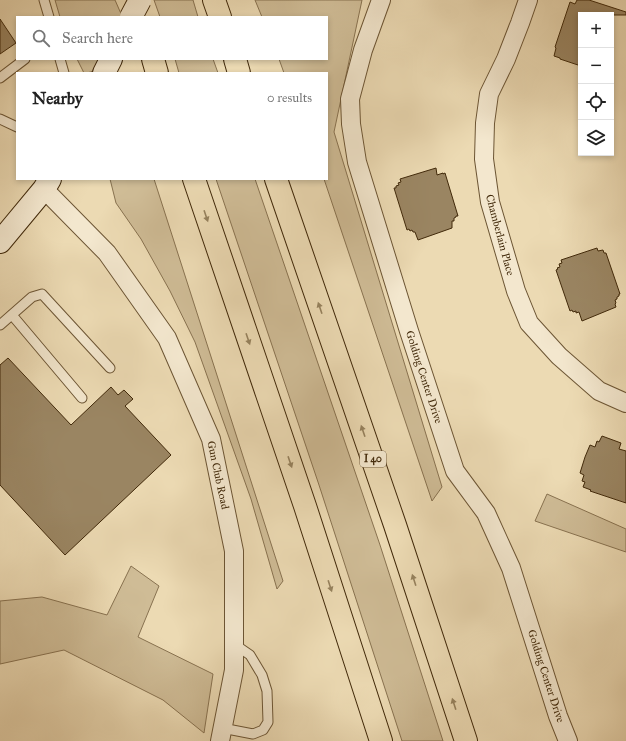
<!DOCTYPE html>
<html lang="en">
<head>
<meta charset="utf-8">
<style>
  :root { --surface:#fff; --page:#f6f6f6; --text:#222; --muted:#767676; --line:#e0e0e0 }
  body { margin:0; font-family:"IM FELL Great Primer",serif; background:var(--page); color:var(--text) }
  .controls { position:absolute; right:12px; top:12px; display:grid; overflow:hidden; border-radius:0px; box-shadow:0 2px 6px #0003 }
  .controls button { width:36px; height:36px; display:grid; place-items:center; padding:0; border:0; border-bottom:1px solid var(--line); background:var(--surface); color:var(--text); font:20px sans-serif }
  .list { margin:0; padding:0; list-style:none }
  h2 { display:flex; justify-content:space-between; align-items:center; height:52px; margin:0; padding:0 16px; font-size:17px }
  h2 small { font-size:13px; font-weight:400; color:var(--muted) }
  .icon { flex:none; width:22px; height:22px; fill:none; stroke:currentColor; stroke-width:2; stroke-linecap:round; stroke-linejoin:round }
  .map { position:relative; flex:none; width:626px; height:741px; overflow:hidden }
  .search { position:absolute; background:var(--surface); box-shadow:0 2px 6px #0003; left:16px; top:16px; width:312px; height:44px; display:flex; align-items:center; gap:10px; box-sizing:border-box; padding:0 14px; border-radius:0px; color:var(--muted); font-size:15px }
  .panel { position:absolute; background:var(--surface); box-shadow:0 2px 6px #0003; left:16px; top:72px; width:312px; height:108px; border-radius:0px }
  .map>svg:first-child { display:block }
  .green { fill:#cfbc96; stroke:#887250 }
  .building { fill:#9a8562; stroke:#41290a }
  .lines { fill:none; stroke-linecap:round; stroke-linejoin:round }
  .lane-casing { stroke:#6c5534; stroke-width:11 }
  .street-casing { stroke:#6c5534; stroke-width:20 }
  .secondary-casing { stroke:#41290a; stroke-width:24 }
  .highway-casing { stroke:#41290a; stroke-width:24 }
  .lane { stroke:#f3e7ce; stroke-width:9 }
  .street { stroke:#f3e7ce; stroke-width:18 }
  .secondary { stroke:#f3e7ce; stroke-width:22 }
  .highway { stroke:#ecdab3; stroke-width:22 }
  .secondary-bridge-casing { stroke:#41290a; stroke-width:24; stroke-linecap:butt }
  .secondary-bridge { stroke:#f3e7ce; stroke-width:22 }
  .oneway { fill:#96825e }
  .labels { text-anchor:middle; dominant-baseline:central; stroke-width:3; stroke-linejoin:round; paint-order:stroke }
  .shield { fill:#f3e7ce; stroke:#766245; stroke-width:1 }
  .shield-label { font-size:10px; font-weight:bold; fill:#41290a }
  .street-label { font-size:11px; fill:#41290a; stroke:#f3e7ce }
</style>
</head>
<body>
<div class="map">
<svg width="626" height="741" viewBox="0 0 626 741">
  <rect width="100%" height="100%" fill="#ecdab3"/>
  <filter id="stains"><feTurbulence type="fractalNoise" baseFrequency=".005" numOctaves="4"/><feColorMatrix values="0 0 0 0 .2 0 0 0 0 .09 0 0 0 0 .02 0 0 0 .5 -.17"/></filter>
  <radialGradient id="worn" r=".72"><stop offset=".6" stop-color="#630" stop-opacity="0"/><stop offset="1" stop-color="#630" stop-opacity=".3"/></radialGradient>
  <!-- green -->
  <g class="green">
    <path d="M55,0H115L122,16V17H60Z"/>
    <path d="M154,0H193L198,17H160Z"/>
    <path d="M255,0H362L334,132L442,487L432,501L324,179H327V73H284L279,59H327V17H262Z"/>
    <path d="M77,59H102C97,68 94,73 84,73Z"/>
    <path d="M175,59H213L218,73H179Z"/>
    <path d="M110,179H154L283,581L277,589L251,499L195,342L170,291L141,239L116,203Z"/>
    <path d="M216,179H255L380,545L443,741H402L319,485Z"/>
    <path d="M547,494L626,529V552L535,521Z"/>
    <path d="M131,566L159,586L138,637L213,674L204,733L163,700L64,650L0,664V601L42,597L107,615Z"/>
  </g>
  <!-- building -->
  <g class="building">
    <path d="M577,0H589L626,12V15H581V66L560,59V58L554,56L556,48L555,47L570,2L575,4Z"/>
    <path d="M0,19L16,43L0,54Z"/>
    <path d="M436,168L437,175L443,173V174L445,173L458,216H456V217L454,218V221H452V228L418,240L415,232H413L412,230L410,231L409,229L407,230L394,188H396V186L399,185L398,183L401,182L400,179Z"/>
    <path d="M597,248L598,251L603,250L604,253H606L620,294H619V296L617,297V299L615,300L616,303L615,304L616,307L582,321L579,312L576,313V311L573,312L572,310L570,311L556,270L558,269L557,268L560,267L559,264L562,263L561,260Z"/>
    <path d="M8,358L71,425L111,387L118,395L124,390L133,399L125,406L171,455L65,555L0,485V365Z"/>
    <path d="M602,436L621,443L619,449L626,451V503L590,491L591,490L583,487L585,482L582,481L584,475L580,473L585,457L590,445L595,447L597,441L599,442Z"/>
  </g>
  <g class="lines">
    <defs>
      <g id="lane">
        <path d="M44,0L49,17"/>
        <path d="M60,59L64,73"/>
        <path d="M0,78L25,59"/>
        <path d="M0,119L17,127"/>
        <path d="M12,315L82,398"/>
        <path d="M0,325L32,297L42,294L110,368"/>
        <path d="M222,728L253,734L263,730L268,722L267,691L262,675L250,655L234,644"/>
      </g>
      <g id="street">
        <path d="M381,0L363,50L350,99L351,124L357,162L409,331L455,471L486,513L511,568L558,716L568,741"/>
        <path d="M528,0L520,23L506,59L489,94L485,123L484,159L490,202L516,291L529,323L559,356L599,391L626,403"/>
        <path d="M44,189L107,253L167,338L211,439L234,551V670L220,741"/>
      </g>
      <g id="secondary">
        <path d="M104,73L111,59"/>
        <path d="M0,242L44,189L50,179"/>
      </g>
      <g id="highway">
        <path d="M214,0L220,17"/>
        <path d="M153,59L157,73"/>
        <path d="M235,59L239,73"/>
        <path d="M194,179L305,506L381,741"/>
        <path d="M276,179L395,525L466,741"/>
      </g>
    </defs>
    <!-- lane casing -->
    <use href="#lane" class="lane-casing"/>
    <!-- street casing -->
    <use href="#street" class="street-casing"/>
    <!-- secondary casing -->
    <use href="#secondary" class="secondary-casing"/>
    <!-- highway casing -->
    <use href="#highway" class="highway-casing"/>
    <!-- lane -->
    <use href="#lane" class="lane"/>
    <!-- street -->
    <use href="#street" class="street"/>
    <!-- secondary -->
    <use href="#secondary" class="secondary"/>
    <!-- highway -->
    <use href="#highway" class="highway"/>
    <defs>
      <path id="secondary-bridge" d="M131,17L140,0"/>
    </defs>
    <!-- secondary-bridge casing -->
    <use href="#secondary-bridge" class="secondary-bridge-casing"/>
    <!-- secondary-bridge -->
    <use href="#secondary-bridge" class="secondary-bridge"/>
  </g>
  <!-- one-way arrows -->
  <defs><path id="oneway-solid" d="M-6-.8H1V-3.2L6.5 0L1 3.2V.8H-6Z"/></defs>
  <g class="oneway">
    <use href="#oneway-solid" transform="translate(206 216) rotate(71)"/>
    <use href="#oneway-solid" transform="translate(320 308) rotate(-109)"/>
    <use href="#oneway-solid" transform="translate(248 339) rotate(71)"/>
    <use href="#oneway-solid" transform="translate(363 431) rotate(-109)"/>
    <use href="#oneway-solid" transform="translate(290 462) rotate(71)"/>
    <use href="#oneway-solid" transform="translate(414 580) rotate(-108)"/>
    <use href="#oneway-solid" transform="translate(330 586) rotate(72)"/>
    <use href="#oneway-solid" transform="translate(454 704) rotate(-108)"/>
  </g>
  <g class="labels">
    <!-- shield labels -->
    <rect class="shield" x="360" y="451" width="26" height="16" rx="3"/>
    <g class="shield-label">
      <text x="373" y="459">I 40</text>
    </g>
    <!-- street labels -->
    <g class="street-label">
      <text transform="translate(500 235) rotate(75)">Chamberlain Place</text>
      <text transform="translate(424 377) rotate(72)">Golding Center Drive</text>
      <text transform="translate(218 475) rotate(78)">Gun Club Road</text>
      <text transform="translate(546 676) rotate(72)">Golding Center Drive</text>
    </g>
  </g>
  <rect width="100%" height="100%" filter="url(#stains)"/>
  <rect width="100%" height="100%" fill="url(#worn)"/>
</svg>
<div class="controls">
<button>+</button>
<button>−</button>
<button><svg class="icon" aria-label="locate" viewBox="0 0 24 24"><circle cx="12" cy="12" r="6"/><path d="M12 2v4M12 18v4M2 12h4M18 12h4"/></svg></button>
<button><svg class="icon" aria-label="layers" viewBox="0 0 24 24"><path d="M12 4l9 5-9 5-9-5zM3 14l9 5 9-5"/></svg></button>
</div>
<div class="search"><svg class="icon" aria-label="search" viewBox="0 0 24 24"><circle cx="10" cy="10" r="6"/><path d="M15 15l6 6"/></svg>Search here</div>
<section class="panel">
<h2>Nearby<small>0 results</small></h2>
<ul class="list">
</ul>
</section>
</div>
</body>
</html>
